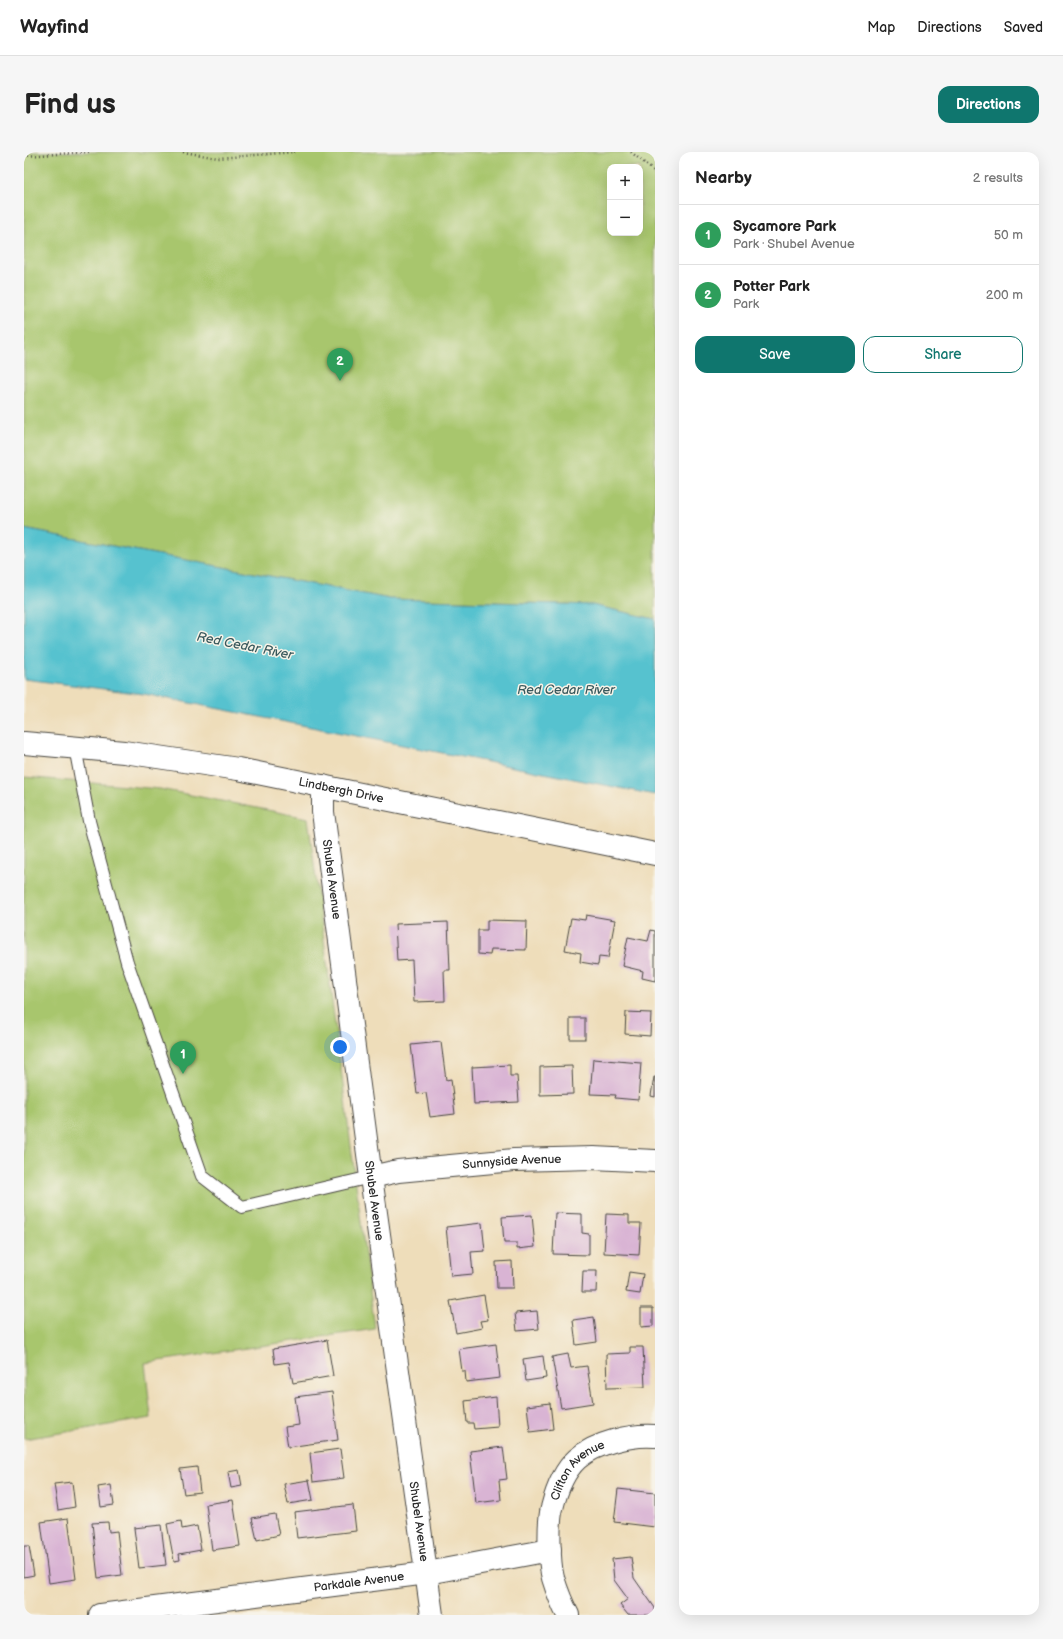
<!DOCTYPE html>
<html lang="en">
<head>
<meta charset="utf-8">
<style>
  :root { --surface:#fff; --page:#f6f6f6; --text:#222; --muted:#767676; --line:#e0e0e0; --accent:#0f766e }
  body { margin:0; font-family:"Balsamiq Sans",sans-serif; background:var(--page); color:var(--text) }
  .controls { position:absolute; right:12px; top:12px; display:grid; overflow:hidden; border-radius:8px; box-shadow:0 4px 16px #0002 }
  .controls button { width:36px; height:36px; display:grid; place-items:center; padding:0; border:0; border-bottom:1px solid var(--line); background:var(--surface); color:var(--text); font:20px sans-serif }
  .you { position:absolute; left:316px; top:895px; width:14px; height:14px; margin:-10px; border:3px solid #fff; border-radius:50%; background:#1a73e8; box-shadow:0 0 0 6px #1a73e833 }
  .badge { display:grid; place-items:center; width:26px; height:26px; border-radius:50%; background:var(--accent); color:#fff; font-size:13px; font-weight:700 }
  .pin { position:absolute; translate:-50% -33px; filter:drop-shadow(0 1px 2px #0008) }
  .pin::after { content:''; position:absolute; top:21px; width:14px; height:12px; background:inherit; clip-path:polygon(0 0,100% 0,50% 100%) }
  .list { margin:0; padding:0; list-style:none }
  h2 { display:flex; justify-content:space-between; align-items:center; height:52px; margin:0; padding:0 16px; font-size:17px }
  h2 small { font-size:13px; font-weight:400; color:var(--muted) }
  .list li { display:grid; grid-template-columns:26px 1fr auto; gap:12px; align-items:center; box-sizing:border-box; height:60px; padding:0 16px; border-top:1px solid var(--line) }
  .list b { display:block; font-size:15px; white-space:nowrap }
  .list p { margin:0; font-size:13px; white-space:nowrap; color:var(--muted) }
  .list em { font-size:13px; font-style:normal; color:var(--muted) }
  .actions { display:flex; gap:8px; padding:12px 16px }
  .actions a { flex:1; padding:9px 0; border:1px solid var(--accent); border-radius:12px; text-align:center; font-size:14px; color:var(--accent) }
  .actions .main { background:var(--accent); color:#fff }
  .map { position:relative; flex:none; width:631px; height:1463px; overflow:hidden; border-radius:12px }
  header { display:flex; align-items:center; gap:24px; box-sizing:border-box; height:56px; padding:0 20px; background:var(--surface); border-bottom:1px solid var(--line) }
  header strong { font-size:19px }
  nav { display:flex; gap:22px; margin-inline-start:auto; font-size:14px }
  .intro { display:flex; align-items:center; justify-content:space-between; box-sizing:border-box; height:96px; padding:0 24px }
  h1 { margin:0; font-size:28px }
  .button { padding:10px 18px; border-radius:12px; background:var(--accent); color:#fff; font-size:14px; font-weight:700 }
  main { display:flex; gap:24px; padding:0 24px }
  aside { flex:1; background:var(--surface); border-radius:12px; box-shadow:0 4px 16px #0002 }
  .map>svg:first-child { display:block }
  .green { fill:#a8c66d; stroke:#6a784c; fill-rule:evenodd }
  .water { fill:#56c2cf; stroke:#40767d }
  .building { fill:#d9b4d4 }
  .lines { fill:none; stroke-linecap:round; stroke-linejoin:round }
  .lane-casing { stroke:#484640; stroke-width:14 }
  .street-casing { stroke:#484640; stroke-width:24 }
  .path { stroke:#484640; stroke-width:2.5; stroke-dasharray:1 3; stroke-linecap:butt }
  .lane { stroke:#fff; stroke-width:12 }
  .street { stroke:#fff; stroke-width:22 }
  .labels { text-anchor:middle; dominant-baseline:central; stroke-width:3; stroke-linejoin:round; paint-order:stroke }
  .street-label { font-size:12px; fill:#2b2b2b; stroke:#f7f3e8 }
  .water-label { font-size:13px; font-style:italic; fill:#38585c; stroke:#f7f3e8 }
</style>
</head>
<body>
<header>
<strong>Wayfind</strong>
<nav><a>Map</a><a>Directions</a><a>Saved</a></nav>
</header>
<div class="intro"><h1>Find us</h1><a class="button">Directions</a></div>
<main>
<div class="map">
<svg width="631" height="1463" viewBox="0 0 631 1463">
  <rect width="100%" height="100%" fill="#f7f3e8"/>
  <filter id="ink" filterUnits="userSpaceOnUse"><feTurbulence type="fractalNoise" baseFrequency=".025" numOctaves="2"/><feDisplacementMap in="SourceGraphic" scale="8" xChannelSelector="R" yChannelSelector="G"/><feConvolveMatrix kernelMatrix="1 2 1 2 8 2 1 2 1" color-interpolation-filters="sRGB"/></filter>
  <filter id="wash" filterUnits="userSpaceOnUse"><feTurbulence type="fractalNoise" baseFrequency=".012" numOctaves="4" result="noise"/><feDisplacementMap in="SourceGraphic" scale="16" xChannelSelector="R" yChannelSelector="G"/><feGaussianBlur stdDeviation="0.9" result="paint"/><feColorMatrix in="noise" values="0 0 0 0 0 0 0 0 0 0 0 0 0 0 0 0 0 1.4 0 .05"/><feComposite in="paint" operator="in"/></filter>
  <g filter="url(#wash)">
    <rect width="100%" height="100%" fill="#eeddba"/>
    <!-- green -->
    <g class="green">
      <path d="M0,0H631V467L568,453L366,447L0,377ZM586,15H616V81H586Z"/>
      <path d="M0,625L136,637L284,666L351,1177L121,1211L127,1266L0,1287Z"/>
    </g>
    <!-- water -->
    <path class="water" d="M0,377L366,447L568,453L631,467V643L120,542L0,527Z"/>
    <g id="blocks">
      <!-- building -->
      <g class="building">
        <path d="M562,763L591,768L584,806L575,805L574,813L556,810L557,801L541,798L547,766L561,768Z"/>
        <path d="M463,768L503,769L502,798L467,797L466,803L454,802V778H463Z"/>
        <path d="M424,770L426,818H420L421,849L390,850L388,808L373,809L371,772Z"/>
        <path d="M627,778L631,779V829L618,826L619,819L598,814L604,785L624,789Z"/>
        <path d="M602,860L627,861L626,884L601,882Z"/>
        <rect x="546" y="866" width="15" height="21"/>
        <path d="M417,890L422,928L427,927L431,962L406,965L402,941L393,942L387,893Z"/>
        <path d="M569,907L617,911L614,948L591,946L592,943L566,942Z"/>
        <path d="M486,913V924H493L495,950L450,952L448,915Z"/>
        <path d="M548,914L549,942L516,943V915Z"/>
        <path d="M630,925H631V945L627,944Z"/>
        <path d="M531,1061L558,1062V1081L565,1082V1103L529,1102Z"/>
        <path d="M582,1062L605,1063V1071H617L615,1103L580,1101Z"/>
        <path d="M508,1063L511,1095L493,1097V1091H480L478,1065Z"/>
        <path d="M458,1071L461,1099L447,1100L449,1122L427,1124L422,1075Z"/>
        <path d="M488,1109L489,1136H473L472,1110Z"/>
        <path d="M559,1119H573L572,1140H558Z"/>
        <path d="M605,1120L619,1122L616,1142L602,1140Z"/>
        <path d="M460,1143L464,1168L456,1169L458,1176L432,1181L426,1149Z"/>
        <path d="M617,1156H629V1174L617,1175Z"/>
        <path d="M513,1159L515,1177L493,1179L491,1161Z"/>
        <path d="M570,1165L573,1190L552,1193L549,1168Z"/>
        <path d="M303,1188L309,1224L269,1231L265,1210L251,1212L249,1197Z"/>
        <path d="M472,1192L476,1226L442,1230L441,1219H438L435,1197Z"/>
        <path d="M606,1195H619L621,1235L583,1236L582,1202L606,1201Z"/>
        <path d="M544,1202L547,1216L563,1214L569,1251L537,1256L528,1205Z"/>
        <path d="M519,1204L522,1226L502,1229L499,1207Z"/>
        <path d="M308,1240L314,1288L264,1295L261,1275L275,1273L271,1245Z"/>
        <path d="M472,1245L474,1275L450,1277L449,1271H443L441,1249Z"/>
        <path d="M526,1251L529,1277L506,1280L503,1254Z"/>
        <path d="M479,1295L483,1327L475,1328L477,1348L452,1351L446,1299Z"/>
        <path d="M316,1297L320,1326L289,1330L286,1301Z"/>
        <path d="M173,1315L176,1340L160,1342L156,1317Z"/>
        <path d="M215,1318L218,1334L207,1336L204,1320Z"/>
        <path d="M285,1328L289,1348L264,1352L260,1332Z"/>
        <path d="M48,1330L51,1355L34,1358L30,1332Z"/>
        <path d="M87,1333L90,1353L77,1355L74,1335Z"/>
        <path d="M594,1337L631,1341V1375L590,1370Z"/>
        <path d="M209,1348L216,1394L188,1398L182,1352Z"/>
        <path d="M329,1353L332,1379L273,1386L270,1360Z"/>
        <path d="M251,1362L255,1383L233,1388L228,1366Z"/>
        <path d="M44,1366L52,1427L25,1431L17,1370Z"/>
        <path d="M157,1369L158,1377L173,1374L177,1398L155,1402L156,1408L150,1409L143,1372Z"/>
        <path d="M84,1370L85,1380L93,1379L98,1423L74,1426L68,1371Z"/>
        <path d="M137,1373L142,1413L115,1416L110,1376Z"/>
        <path d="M0,1394H5L10,1423L0,1425Z"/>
        <path d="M607,1405L610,1426L631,1456V1463H604L596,1453L604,1447L590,1428L588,1407Z"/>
      </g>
    </g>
  </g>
  <g filter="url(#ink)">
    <use href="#blocks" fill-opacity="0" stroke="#484640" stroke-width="1"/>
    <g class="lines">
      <defs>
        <path id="lane" d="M51,595L65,669L103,810L178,1024L218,1055L347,1025"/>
        <g id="street">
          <path id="s1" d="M0,591L100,600L214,617L631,702"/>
          <path id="s2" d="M299,634V660L347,1025L408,1463"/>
          <path id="s3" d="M347,1025L374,1019L490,1008L569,1006L631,1009"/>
          <path id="s4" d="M76,1463L403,1421L526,1398"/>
          <path id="s5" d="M544,1463C538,1452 533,1439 529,1426C525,1411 524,1370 528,1356C532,1340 540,1319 553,1307C571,1291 607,1282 631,1284"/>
        </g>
      </defs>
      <!-- lane casing -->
      <use href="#lane" class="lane-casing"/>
      <!-- street casing -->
      <use href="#street" class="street-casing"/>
      <!-- path -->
      <g class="path">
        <path d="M159,0L194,6L271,0"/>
        <path d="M607,0L631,20"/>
        <path d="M0,4L65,0"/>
      </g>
      <!-- lane -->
      <use href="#lane" class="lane"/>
      <!-- street -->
      <use href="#street" class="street"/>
    </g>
  </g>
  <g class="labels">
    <!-- street labels -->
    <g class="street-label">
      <text stroke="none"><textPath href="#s1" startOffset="321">Lindbergh Drive</textPath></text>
      <text stroke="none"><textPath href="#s2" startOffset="94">Shubel Avenue</textPath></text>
      <text stroke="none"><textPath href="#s3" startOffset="142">Sunnyside Avenue</textPath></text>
      <text stroke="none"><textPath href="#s2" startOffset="418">Shubel Avenue</textPath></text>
      <text stroke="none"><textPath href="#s5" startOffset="158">Clifton Avenue</textPath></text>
      <text stroke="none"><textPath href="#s2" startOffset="742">Shubel Avenue</textPath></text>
      <text stroke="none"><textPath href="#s4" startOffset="261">Parkdale Avenue</textPath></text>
    </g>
    <!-- water labels -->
    <g class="water-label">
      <text transform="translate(221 494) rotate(11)">Red Cedar River</text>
      <text x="542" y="538">Red Cedar River</text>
    </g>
  </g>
</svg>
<div class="controls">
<button>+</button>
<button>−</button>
</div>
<div class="you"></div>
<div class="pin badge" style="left:159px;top:922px;background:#2e9e5b">1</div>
<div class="pin badge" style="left:316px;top:229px;background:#2e9e5b">2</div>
</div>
<aside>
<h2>Nearby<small>2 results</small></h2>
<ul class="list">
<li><span class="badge" style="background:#2e9e5b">1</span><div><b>Sycamore Park</b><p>Park · Shubel Avenue</p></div><em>50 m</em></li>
<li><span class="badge" style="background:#2e9e5b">2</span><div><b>Potter Park</b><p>Park</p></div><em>200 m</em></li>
</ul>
<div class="actions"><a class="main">Save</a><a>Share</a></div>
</aside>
</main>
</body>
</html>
